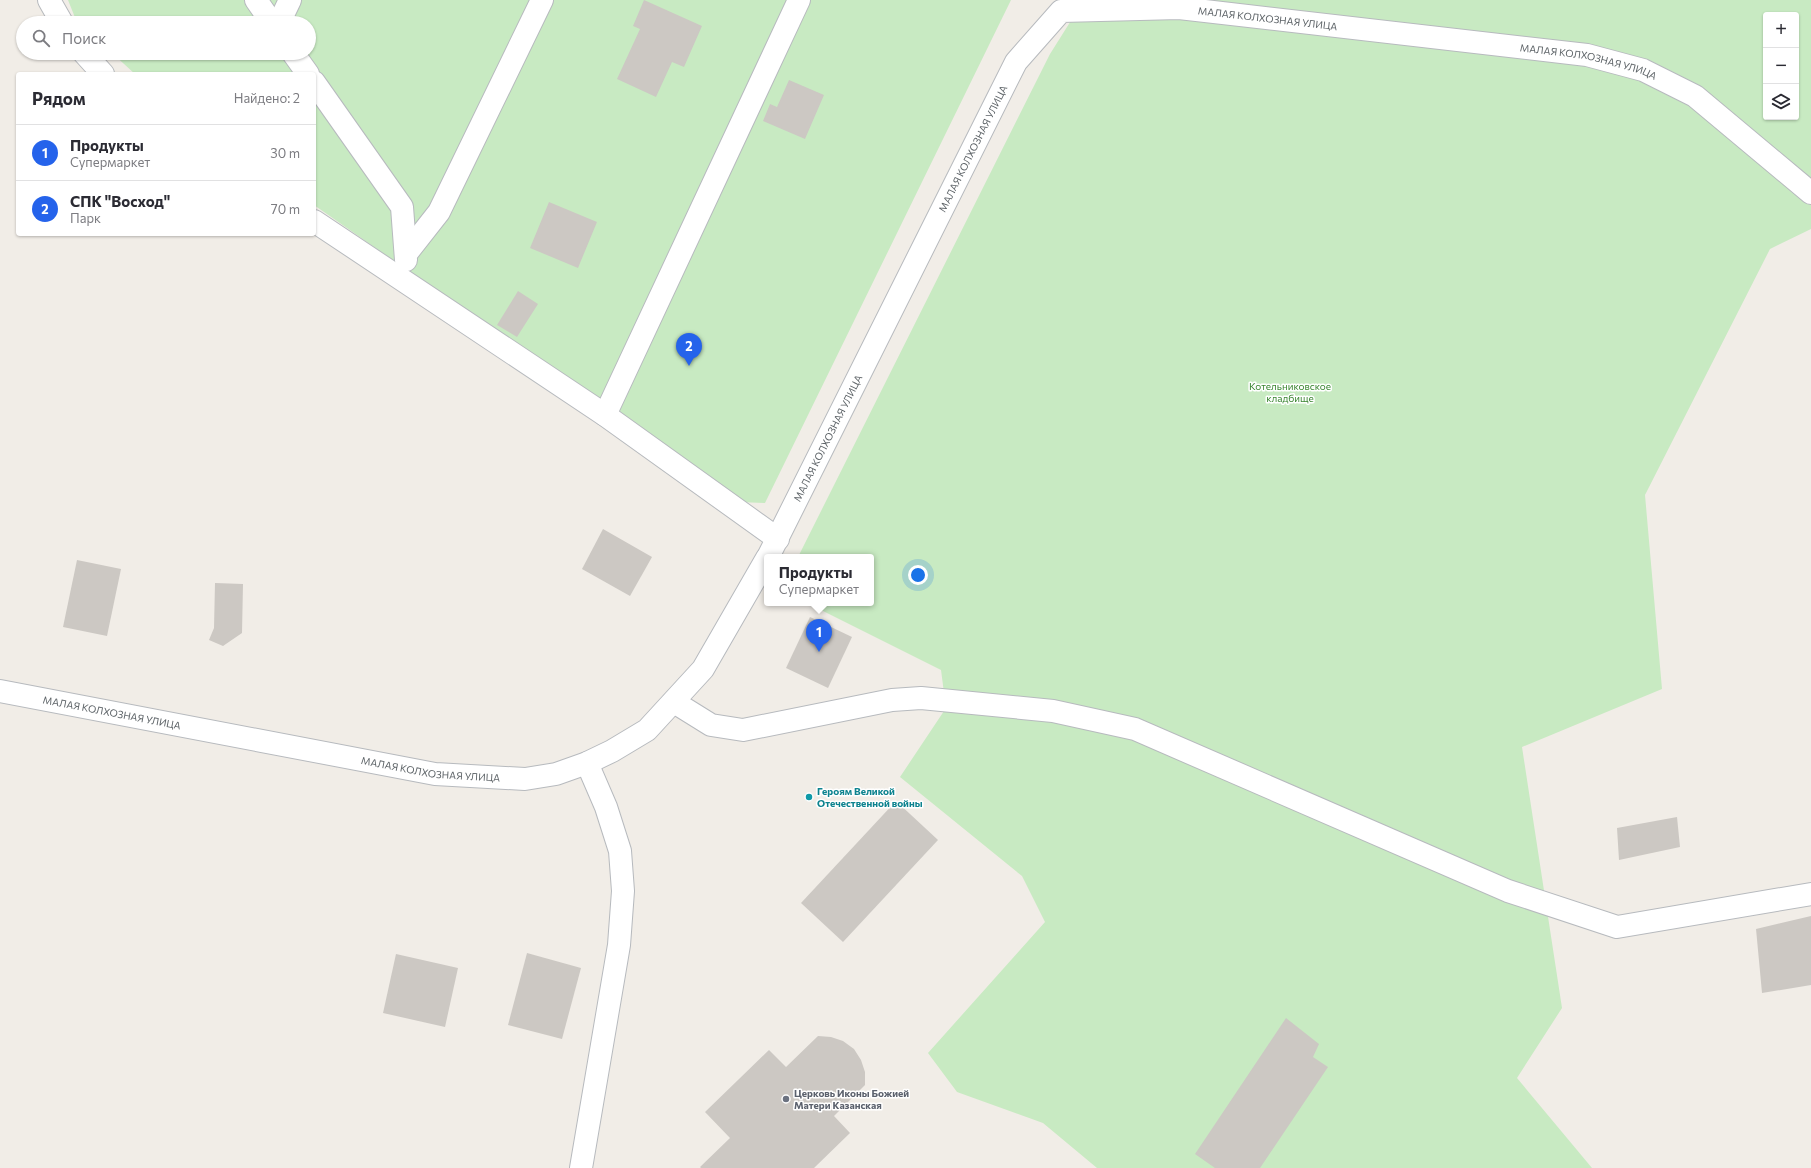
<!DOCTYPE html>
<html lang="ru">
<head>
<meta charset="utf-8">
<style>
  :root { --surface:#fff; --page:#f7f7f7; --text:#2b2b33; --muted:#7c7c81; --line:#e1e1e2; --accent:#2563eb }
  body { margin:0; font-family:Commissioner,sans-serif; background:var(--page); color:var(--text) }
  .controls { position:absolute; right:12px; top:12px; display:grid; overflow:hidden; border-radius:4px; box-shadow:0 1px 3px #0004 }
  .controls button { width:36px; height:36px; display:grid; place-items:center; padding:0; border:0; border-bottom:1px solid var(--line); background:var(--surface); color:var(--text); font:20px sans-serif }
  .you { position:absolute; left:918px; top:575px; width:14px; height:14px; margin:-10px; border:3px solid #fff; border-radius:50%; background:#1a73e8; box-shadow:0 0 0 6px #1a73e833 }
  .badge { display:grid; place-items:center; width:26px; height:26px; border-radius:50%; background:var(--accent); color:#fff; font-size:13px; font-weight:700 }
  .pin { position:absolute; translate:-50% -33px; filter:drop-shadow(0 1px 2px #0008) }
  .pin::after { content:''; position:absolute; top:21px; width:14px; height:12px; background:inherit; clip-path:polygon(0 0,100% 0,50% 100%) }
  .popup { position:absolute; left:764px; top:554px; width:110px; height:52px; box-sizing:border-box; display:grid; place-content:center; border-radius:4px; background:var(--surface); filter:drop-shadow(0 1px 3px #0005); font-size:13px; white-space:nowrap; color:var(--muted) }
  .popup b { font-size:15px; color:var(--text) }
  .popup::after { content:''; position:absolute; left:50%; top:100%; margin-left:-8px; border:8px solid transparent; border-top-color:var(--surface) }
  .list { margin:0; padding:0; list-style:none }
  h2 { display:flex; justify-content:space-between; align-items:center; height:52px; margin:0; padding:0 16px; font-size:17px }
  h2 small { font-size:13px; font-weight:400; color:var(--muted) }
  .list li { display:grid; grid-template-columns:26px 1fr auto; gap:12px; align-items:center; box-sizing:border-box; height:56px; padding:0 16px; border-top:1px solid var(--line) }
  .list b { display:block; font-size:15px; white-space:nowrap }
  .list p { margin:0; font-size:13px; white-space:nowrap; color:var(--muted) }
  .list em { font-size:13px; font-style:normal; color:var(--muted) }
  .icon { flex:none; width:22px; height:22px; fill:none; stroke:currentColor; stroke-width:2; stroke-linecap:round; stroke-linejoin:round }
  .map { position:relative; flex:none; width:1811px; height:1168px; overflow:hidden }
  .search { position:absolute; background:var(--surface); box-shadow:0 1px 3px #0004; left:16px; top:16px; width:300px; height:44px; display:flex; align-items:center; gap:10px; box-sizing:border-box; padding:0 14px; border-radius:22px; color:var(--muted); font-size:15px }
  .panel { position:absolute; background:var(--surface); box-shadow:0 1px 3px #0004; left:16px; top:72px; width:300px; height:164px; border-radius:4px }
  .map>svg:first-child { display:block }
  .green { fill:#c8eac2; fill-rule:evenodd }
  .building { fill:#ccc8c3 }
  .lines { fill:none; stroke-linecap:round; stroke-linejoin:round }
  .minor-casing { stroke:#b7babe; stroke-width:24 }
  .minor { stroke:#fff; stroke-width:22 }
  .culture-dot { fill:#0f9aa8; stroke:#fff; stroke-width:1.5 }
  .worship-dot { fill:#6b7280; stroke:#fff; stroke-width:1.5 }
  .labels { text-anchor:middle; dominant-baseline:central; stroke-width:3; stroke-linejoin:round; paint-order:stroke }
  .street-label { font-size:10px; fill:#5e6468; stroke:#fff }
  .park-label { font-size:10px; fill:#398530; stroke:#fff }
  .culture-label { font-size:10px; font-weight:bold; fill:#0d838f; stroke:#fff; text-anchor:start }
  .worship-label { font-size:10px; font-weight:bold; fill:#5b616d; stroke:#fff; text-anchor:start }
</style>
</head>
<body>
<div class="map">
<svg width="1811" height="1168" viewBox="0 0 1811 1168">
  <rect width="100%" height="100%" fill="#f1ede7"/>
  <!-- green -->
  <g class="green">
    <path d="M68,0H1011L765,503L739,502L314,205V74H135L112,53H309V23H80L76,20Z"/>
    <path d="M1084,0H1811V229L1770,249L1645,495L1662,689L1522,747L1562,1008L1517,1078L1592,1168H1097L1043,1123L957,1092L928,1053L1045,922L1022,876L900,777L946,708L941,670L807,603H871V557H798L1050,54ZM1766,15H1796V117H1766Z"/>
  </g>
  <!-- building -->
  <g class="building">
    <path d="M644,0L702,26L684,67L672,62L656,97L617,79L640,29L633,26Z"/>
    <path d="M789,80L824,95L805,139L763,121L770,104L777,107Z"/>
    <path d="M549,202L597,222L578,268L530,248Z"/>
    <path d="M518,291L538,304L517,337L497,325Z"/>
    <path d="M603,529L652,557L630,596L582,569Z"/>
    <path d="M77,560L121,569L107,636L63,627Z"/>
    <path d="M215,583L243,584L242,633L223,646L209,640L214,628Z"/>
    <path d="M810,617L852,637L828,688L786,668Z"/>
    <path d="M896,801L938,840L843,942L801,903Z"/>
    <path d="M1677,817L1680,847L1619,860L1617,828Z"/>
    <path d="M1811,916V985L1762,993L1756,929Z"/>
    <path d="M527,953L581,968L562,1039L508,1025Z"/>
    <path d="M396,954L458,968L445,1027L383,1013Z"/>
    <path d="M1286,1018L1319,1044L1313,1057L1328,1067L1260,1168H1215L1195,1154Z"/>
    <path d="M818,1036L831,1037L843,1041L854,1049L861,1060L865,1072V1085L834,1116L850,1133L814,1168H701L700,1167L730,1138L705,1112L769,1050L786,1067Z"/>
  </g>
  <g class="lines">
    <defs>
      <g id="minor">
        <path d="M49,0L62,23"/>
        <path d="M256,0L272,23"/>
        <path d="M279,23L290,0"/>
        <path d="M84,53L103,74"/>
        <path d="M293,53L308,74"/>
        <path d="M314,82L402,207L406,260"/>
        <path d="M314,221L605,415L778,539"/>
        <path d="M406,254L439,212L542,0"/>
        <path d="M605,415L799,0"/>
        <path id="s1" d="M768,557L1016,62L1061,11L1179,8L1587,55L1643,70L1695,96L1811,193"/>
        <path id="s2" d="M0,691L435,774L525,779L556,774L587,763L612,751L647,730L703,669L767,558"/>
        <path d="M674,702L711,725L743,730L892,700L921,698L1053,711L1135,729L1508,891L1617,927L1811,894"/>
        <path d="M581,1168L619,945L623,891L620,851L606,807L587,763"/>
      </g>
    </defs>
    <!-- minor casing -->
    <use href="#minor" class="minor-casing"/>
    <!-- minor -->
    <use href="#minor" class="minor"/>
  </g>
  <!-- markers -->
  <circle class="culture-dot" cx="809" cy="797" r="4"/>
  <circle class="worship-dot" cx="786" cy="1099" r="4"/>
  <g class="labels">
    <!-- street labels -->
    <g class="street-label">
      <text stroke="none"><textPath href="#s1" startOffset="829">МАЛАЯ КОЛХОЗНАЯ УЛИЦА</textPath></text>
      <text stroke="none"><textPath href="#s1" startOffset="1153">МАЛАЯ КОЛХОЗНАЯ УЛИЦА</textPath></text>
      <text stroke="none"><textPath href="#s1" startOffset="457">МАЛАЯ КОЛХОЗНАЯ УЛИЦА</textPath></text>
      <text stroke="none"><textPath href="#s1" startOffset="133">МАЛАЯ КОЛХОЗНАЯ УЛИЦА</textPath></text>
      <text stroke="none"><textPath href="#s2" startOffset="114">МАЛАЯ КОЛХОЗНАЯ УЛИЦА</textPath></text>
      <text stroke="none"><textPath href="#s2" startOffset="438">МАЛАЯ КОЛХОЗНАЯ УЛИЦА</textPath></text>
    </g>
    <!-- park labels -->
    <g class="park-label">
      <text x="1290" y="386">Котельниковское<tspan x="1290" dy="12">кладбище</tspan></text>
    </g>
    <!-- culture labels -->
    <g class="culture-label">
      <text x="817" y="791">Героям Великой<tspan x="817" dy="12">Отечественной войны</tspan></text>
    </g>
    <!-- worship labels -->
    <g class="worship-label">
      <text x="794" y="1093">Церковь Иконы Божией<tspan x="794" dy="12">Матери Казанская</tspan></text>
    </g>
  </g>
</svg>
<div class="controls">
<button>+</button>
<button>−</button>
<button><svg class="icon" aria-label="layers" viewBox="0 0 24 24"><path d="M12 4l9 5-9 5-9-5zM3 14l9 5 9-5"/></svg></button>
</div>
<div class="you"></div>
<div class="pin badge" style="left:819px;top:652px">1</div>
<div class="popup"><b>Продукты</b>Супермаркет</div>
<div class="pin badge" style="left:689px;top:366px">2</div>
<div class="search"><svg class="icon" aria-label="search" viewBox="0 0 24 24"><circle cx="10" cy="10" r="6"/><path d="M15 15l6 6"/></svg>Поиск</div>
<section class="panel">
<h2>Рядом<small>Найдено: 2</small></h2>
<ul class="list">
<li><span class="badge">1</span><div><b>Продукты</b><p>Супермаркет</p></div><em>30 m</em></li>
<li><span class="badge">2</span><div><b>СПК &quot;Восход&quot;</b><p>Парк</p></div><em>70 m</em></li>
</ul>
</section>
</div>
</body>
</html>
